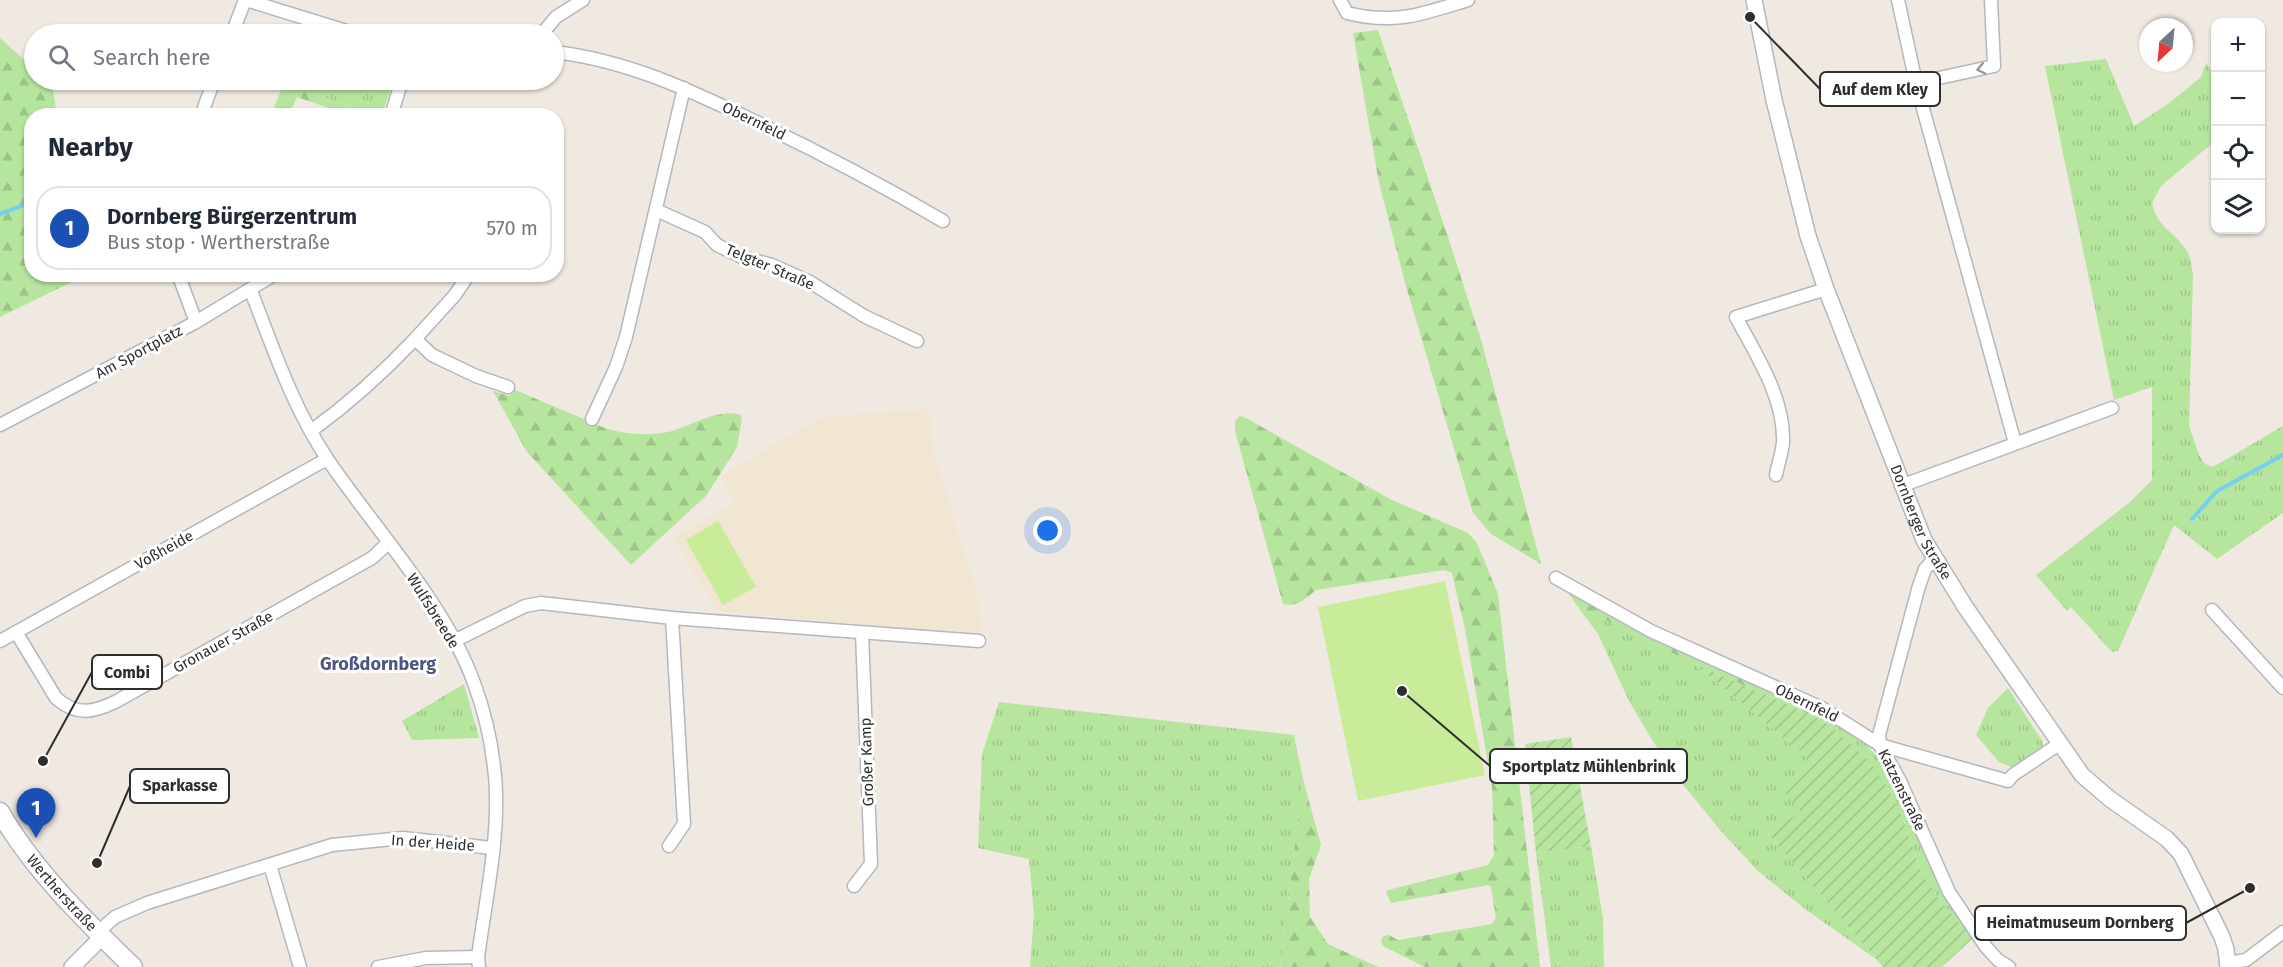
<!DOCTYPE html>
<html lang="en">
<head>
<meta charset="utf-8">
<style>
  :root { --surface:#fff; --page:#f6f6f7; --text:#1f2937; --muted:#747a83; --line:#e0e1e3; --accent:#db2777 }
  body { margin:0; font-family:"Fira Sans",sans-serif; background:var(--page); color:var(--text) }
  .controls { position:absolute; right:18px; top:18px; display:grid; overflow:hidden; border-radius:12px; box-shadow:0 2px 4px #0004 }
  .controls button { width:54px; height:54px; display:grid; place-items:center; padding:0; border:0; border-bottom:2px solid var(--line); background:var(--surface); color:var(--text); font:30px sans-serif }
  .compass { position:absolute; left:2139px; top:18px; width:54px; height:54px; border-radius:50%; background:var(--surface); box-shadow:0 2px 4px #0004; rotate:206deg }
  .you { position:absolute; left:1048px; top:531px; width:21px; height:21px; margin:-15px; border:4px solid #fff; border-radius:50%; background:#1a73e8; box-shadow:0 0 0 9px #1a73e833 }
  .badge { display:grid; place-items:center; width:39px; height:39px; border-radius:50%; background:var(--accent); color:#fff; font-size:20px; font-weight:700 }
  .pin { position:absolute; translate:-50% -50px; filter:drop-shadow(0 2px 3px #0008) }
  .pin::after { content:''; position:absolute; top:32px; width:21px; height:18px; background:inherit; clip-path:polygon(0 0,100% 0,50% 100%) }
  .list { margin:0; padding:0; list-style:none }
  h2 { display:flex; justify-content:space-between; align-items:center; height:78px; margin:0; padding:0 24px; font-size:26px }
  h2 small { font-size:20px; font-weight:400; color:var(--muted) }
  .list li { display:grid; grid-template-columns:39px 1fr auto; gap:18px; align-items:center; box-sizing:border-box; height:84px; margin:0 12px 12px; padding:0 12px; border:2px solid var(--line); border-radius:24px }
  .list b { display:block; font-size:22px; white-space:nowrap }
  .list p { margin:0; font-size:20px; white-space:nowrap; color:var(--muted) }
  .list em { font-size:20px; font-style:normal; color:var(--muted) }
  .icon { flex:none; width:33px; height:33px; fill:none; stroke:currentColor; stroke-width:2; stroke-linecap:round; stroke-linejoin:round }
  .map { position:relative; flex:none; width:2283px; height:967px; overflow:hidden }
  .search { position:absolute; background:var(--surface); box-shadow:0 2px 4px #0004; left:24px; top:24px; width:540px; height:66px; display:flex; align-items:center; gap:15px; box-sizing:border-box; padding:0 21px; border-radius:33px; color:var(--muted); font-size:22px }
  .panel { position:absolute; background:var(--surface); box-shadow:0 2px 4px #0004; left:24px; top:108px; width:540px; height:174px; border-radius:24px }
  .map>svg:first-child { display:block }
  .education { fill:#f0e6d1 }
  .grass { fill:url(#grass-tufts) }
  .forest { fill:url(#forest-firs) }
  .garden { fill:url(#garden-furrows) }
  .pitch { fill:#c9ec9a }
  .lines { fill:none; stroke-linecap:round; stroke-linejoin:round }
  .stream { stroke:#75cff0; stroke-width:4 }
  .minor-casing { stroke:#b4b7c1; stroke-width:15 }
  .tertiary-casing { stroke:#b4b7c1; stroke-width:18 }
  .secondary-casing { stroke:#b4b7c1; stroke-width:21 }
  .minor { stroke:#fff; stroke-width:12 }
  .tertiary { stroke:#fff; stroke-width:15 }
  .secondary { stroke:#fff; stroke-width:18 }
  .oneway { stroke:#969696 }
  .labels { text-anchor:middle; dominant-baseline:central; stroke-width:6; stroke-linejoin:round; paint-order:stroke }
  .street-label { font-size:15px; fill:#2e2e2e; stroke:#fff }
  .quarter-label { font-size:18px; font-weight:bold; fill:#4d5680; stroke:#fff }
  .leader { fill:none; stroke:#2e2e2e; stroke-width:2 }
  .callout-dot { fill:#2e2e2e; stroke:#fff; stroke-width:2 }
  .callout { fill:#fff; stroke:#2e2e2e; stroke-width:2 }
  .callout-label { font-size:16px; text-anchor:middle; font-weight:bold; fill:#2e2e2e }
</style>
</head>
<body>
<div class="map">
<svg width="2283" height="967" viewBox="0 0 2283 967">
  <defs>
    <pattern id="grass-tufts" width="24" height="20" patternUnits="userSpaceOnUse" patternTransform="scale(1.5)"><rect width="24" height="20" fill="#b6e59e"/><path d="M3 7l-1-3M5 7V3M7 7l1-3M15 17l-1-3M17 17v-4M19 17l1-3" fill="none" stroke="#9dc588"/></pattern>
    <pattern id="forest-firs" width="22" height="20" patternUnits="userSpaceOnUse" patternTransform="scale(1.5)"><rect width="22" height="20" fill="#b6e59e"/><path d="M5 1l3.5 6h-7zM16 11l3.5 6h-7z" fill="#9dc588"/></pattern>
    <pattern id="garden-furrows" width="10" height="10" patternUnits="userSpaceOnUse" patternTransform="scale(1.5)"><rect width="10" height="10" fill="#b6e59e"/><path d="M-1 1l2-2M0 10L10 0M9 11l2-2" fill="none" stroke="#9dc588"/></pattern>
  </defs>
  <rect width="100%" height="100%" fill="#efe9e1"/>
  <!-- education -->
  <path class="education" d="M928,409L934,453L978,599L983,636L718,611L673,538L734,503L720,476L823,417Z"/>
  <!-- grass -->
  <g class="grass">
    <path d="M2106,59L2134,126L2168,104L2201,77L2206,63L2215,76V141L2161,186L2152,203C2157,227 2173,231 2185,248C2191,256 2192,267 2193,276L2189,426L2199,455L2205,464L2213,467L2283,426V513L2217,559L2174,525L2118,651L2112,652L2071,607L2067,611L2036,575L2130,502L2152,480V387L2114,400L2045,66Z"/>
    <path d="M319,80H383V98L387,100L382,115H374L315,94Z"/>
    <path d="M1578,607L1693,663L1814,763L1802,812L1768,834L1876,959L1805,909L1758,871L1720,830L1681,782L1654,743L1629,701L1598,634Z"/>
    <path d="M464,684L479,738L412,740L402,721Z"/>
    <path d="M2008,688L2041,739L2044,747L2011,767L1999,762L1976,735L1988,708Z"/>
    <path d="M999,702L1294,735L1303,779L1280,967H1030L1034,915L1029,859L978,848L982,754Z"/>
    <path d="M1811,708L1858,735L1883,763L1973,938L1940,901L1921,872L1904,821L1849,744L1831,726L1809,714Z"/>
    <path d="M1591,846L1603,919L1604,967H1551L1536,853Z"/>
  </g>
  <!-- forest -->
  <g class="forest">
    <path d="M1378,30L1450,243L1482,343L1541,564L1491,534L1473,513L1406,286L1379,183L1353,33Z"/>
    <path d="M0,38L34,69V80H46L52,85L57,115L32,116V274L86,275L0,317Z"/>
    <path d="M285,80H319L315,94L374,115H349L297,97L289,115H271Z"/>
    <path d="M383,80H394L387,100L383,98Z"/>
    <path d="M513,389L607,429C627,434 647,436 668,432C690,427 718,407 741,415L742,419L737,447L706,496L631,565L527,452L493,391L510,396Z"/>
    <path d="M1239,416L1246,418L1390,499L1468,533L1477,543L1498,594L1540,967H1425L1383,946L1381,941L1383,936L1389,935L1398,940L1492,924L1496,918L1491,887L1488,885L1391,903L1386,892L1388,890L1488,865L1494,855L1492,787L1465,629L1452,573L1444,570L1316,590C1306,598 1297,608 1283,604L1235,431V421Z"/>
    <path d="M1571,591L1649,636L1811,708L1809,714L1693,663L1578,607L1568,592Z"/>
    <path d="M1303,779L1321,845L1309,879L1310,917L1328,944L1378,967H1280Z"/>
  </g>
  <!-- garden -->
  <g class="garden">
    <path d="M1693,663L1809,714L1831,726L1870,762L1889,791L1904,821L1921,872L1940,901L1973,938L1942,967H1883L1768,834L1801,812L1784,791L1814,763Z"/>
    <path d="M1571,737L1591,846L1536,853L1525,744Z"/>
  </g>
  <!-- pitch -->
  <g class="pitch">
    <path d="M718,521L756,587L723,605L686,540Z"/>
    <path d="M1445,581L1485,775L1358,801L1318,607Z"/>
  </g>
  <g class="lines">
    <!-- stream -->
    <g class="stream">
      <path d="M0,214L32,202"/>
      <path d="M2192,519L2217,491L2283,455"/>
    </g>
    <defs>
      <g id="minor">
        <path d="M246,0L356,34"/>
        <path d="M1340,0L1347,13C1396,25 1422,14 1468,0"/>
        <path d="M1898,0L1916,83L2015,443"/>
        <path d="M232,34L245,0"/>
        <path d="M542,34L556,17L583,0"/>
        <path d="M554,52C626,60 690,90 754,121C819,152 882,185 943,221"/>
        <path d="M1916,83L1994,66L1991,0"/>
        <path d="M201,116L214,80"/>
        <path d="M391,116L402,80"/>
        <path d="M656,210L705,232L717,245L742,257L772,265L810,282L864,316L917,341"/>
        <path d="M178,274L196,322"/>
        <path d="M251,291C273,348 293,408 328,460C375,529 446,605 474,683C484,710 491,739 494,767C502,828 486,896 478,957L479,967"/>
        <path d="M415,339L455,295L469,274"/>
        <path d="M592,419L616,367L626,337L684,88"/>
        <path d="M0,425L196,322L275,274"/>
        <path d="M311,431C351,402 381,375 415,339L432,355L476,376L508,387"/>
        <path d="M1776,475C1778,464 1782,453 1783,443C1785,398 1756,355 1736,317L1826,289"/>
        <path d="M1901,486L2112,408"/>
        <path d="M1934,559L1925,569L1919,586L1879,735L1880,745L1900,781L1949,892L1986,947L1998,960L2009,967"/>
        <path d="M1556,578L1651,631L1822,708L1880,745L2008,781L2013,775L2059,744"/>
        <path d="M2212,610L2283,688"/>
        <path d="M16,632L56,698C77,717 95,712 117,701L372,558L388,543"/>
        <path d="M0,641L327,459"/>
        <path d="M454,641L525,606L541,603L672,618L979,641"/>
        <path d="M669,846L684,824L672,618"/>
        <path d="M270,865L300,967"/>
        <path d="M854,886L871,864L862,633"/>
        <path d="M98,932L115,917L147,903L332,845L403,838L492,848"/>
        <path d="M2228,963L2246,960L2283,932"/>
        <path d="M378,967L426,958L478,957"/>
      </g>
      <g id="tertiary">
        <path id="s1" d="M1754,0L1774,100L1808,236L1826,289L1924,540L1966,608L2082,775L2110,799L2167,839L2181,854L2222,937L2226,949L2228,967"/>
        <path d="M72,967L102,937"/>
      </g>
      <g id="secondary">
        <path id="s2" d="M0,812C34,871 85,920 133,967"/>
      </g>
    </defs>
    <!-- minor casing -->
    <use href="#minor" class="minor-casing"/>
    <!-- tertiary casing -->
    <use href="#tertiary" class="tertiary-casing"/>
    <!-- secondary casing -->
    <use href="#secondary" class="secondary-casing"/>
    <!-- minor -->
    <use href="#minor" class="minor"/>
    <!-- tertiary -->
    <use href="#tertiary" class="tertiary"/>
    <!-- secondary -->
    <use href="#secondary" class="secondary"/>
  </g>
  <!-- one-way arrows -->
  <defs><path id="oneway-chevron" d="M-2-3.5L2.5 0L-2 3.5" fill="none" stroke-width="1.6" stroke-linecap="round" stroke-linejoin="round" transform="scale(1.5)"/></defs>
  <use class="oneway" href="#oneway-chevron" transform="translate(1981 69) rotate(168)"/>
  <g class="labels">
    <!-- street labels -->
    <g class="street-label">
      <text transform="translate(754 121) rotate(26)">Obernfeld</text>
      <text transform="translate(770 267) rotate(23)">Telgter Straße</text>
      <text transform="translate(139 352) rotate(-28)">Am Sportplatz</text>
      <text stroke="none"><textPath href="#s1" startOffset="550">Dornberger Straße</textPath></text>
      <text transform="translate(164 550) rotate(-29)">Voßheide</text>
      <text transform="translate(433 611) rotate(58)">Wulfsbreede</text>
      <text transform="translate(223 642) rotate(-29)">Gronauer Straße</text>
      <text transform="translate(1807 703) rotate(26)">Obernfeld</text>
      <text transform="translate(867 762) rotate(-92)">Großer Kamp</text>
      <text transform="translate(1902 790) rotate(64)">Katzenstraße</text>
      <text transform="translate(433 843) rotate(4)">In der Heide</text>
      <text stroke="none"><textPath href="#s2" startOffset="102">Wertherstraße</textPath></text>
    </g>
    <!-- quarter labels -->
    <g class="quarter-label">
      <text x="378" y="664">Großdornberg</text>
    </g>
  </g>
  <!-- callouts -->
  <path class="leader" d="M1750 17L1820 89M43 761L92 672M1402 691L1490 766M97 863L130 786M2250 888L2186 923"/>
  <g class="callout-dot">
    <circle cx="1750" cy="17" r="6"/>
    <circle cx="43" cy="761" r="6"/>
    <circle cx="1402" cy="691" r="6"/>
    <circle cx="97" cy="863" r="6"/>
    <circle cx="2250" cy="888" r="6"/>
  </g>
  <g class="callout">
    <rect x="1820" y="72" width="120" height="34" rx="6"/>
    <rect x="92" y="655" width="70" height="34" rx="6"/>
    <rect x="1490" y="749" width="197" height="34" rx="6"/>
    <rect x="130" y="769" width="99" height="34" rx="6"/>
    <rect x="1975" y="906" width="211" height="34" rx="6"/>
  </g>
  <g class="callout-label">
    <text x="1880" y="95">Auf dem Kley</text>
    <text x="127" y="678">Combi</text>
    <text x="1589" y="772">Sportplatz Mühlenbrink</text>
    <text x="180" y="791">Sparkasse</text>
    <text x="2080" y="928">Heimatmuseum Dornberg</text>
  </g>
</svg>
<div class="controls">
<button>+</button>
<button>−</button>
<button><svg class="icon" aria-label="locate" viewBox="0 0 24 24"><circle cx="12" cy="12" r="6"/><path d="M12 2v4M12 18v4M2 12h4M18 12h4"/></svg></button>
<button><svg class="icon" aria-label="layers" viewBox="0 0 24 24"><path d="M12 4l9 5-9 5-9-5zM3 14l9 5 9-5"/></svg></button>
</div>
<svg class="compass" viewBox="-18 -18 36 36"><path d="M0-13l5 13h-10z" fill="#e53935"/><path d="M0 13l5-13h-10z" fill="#747a83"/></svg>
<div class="you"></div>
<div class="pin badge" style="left:36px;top:838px;background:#1a4fb4">1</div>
<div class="search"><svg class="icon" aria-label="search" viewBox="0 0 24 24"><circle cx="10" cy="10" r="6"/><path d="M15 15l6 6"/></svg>Search here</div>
<section class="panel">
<h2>Nearby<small></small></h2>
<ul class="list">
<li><span class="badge" style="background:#1a4fb4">1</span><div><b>Dornberg Bürgerzentrum</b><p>Bus stop · Wertherstraße</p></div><em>570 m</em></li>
</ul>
</section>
</div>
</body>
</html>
